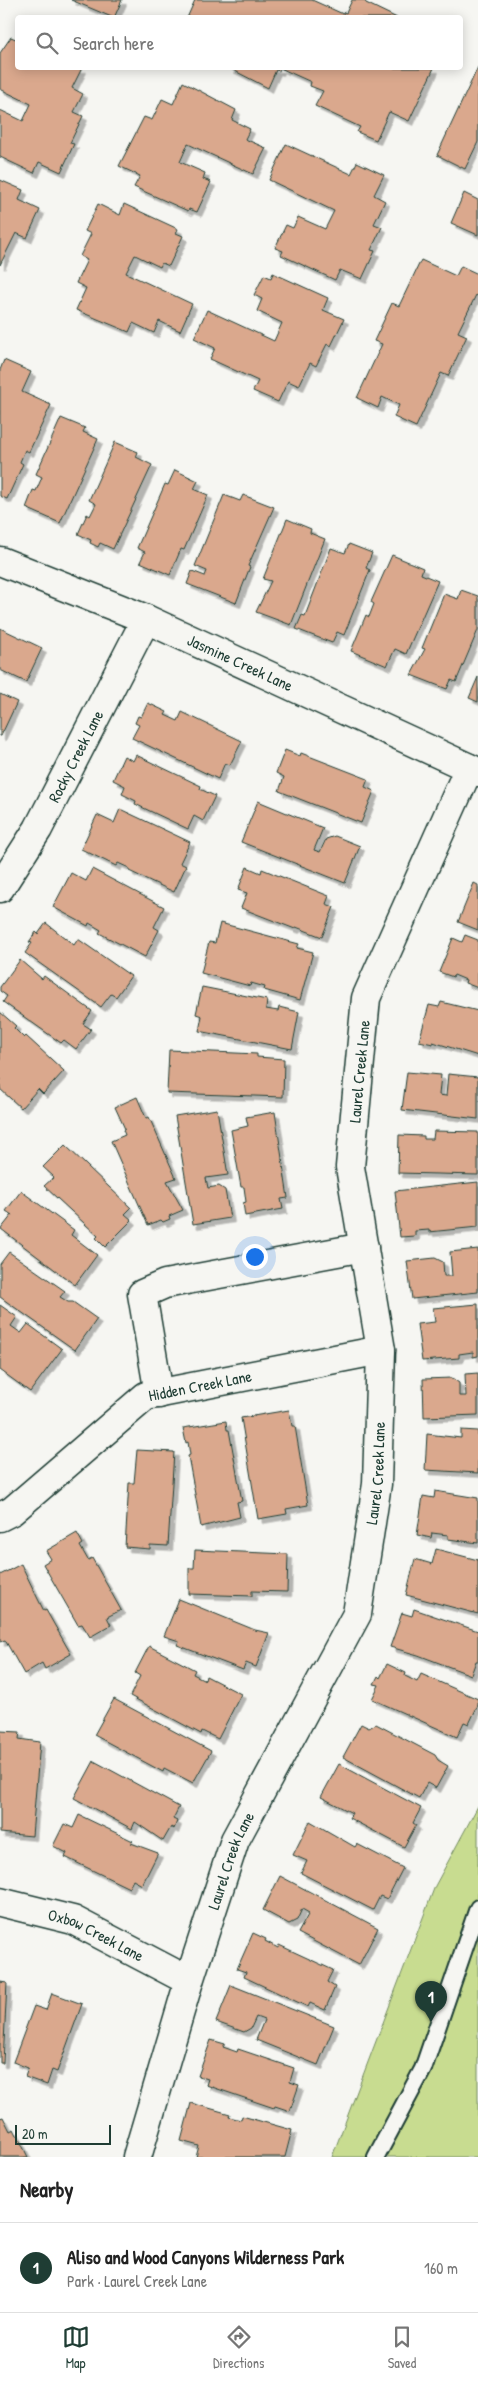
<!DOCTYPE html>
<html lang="en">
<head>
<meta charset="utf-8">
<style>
  :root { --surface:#fff; --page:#f6f6f6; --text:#222; --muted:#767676; --line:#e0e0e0; --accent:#1f3d34 }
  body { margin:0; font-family:"Patrick Hand",sans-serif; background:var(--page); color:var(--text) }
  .scale { position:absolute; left:15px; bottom:12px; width:96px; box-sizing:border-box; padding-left:5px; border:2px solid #1f3d34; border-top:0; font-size:14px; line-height:18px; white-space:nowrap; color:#1f3d34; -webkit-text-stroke:4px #f6f6f2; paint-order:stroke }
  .you { position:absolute; left:254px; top:1256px; width:18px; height:18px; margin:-12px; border:4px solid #fff; border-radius:50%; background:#1a73e8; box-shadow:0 0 0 8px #1a73e833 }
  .badge { display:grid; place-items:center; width:32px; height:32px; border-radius:50%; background:var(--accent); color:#fff; font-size:16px; font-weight:700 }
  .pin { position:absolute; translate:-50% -41px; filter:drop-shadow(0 1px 2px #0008) }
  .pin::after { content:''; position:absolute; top:26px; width:18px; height:15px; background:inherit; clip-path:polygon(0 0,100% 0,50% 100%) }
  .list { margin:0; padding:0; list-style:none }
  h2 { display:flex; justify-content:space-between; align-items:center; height:65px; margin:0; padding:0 20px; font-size:21px }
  h2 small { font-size:16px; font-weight:400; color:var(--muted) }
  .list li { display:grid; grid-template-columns:32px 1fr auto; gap:15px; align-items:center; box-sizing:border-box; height:90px; padding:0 20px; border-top:1px solid var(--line) }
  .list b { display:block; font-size:19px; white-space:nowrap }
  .list p { margin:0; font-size:16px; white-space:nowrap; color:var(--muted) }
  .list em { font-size:16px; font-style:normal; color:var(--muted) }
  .icon { flex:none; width:28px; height:28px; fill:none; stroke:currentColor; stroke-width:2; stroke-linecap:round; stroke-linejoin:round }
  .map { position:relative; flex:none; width:478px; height:2157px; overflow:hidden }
  .search { position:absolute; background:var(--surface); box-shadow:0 2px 12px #0003; left:15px; right:15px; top:15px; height:55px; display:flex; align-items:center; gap:12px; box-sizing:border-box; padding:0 18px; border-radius:5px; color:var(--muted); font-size:19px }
  .sheet { height:155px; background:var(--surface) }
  nav { display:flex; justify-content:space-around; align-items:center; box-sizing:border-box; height:70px; border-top:1px solid var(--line); background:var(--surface); font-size:14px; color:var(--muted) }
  nav a { display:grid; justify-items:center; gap:2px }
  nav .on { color:var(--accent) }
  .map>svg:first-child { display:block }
  .green { fill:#c8dc90; stroke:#748c62 }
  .building { fill:#daa88d; stroke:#1f3d34; filter:url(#shadow) }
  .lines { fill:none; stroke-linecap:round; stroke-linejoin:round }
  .lane-casing { stroke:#1f3d34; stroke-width:20 }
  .street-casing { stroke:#1f3d34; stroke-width:31 }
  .lane { stroke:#f6f6f2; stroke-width:16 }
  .street { stroke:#f6f6f2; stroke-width:28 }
  .labels { text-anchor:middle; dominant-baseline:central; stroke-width:4; stroke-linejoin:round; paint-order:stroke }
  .street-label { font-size:16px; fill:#1f3d34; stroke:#f6f6f2 }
</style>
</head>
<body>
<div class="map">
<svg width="478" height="2157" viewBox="0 0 478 2157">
  <defs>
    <filter id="shadow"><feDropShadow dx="4.5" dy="4.5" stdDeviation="0" flood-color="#0004"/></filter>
  </defs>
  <rect width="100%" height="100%" fill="#f6f6f2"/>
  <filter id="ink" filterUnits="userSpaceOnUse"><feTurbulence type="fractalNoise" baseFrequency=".02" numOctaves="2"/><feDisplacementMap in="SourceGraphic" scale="10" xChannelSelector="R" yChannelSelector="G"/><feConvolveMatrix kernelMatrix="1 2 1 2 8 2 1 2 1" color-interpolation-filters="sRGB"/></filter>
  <g filter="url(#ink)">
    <!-- green -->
    <path class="green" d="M478,1806V2157H332L435,1886Z"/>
    <!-- building -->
    <g class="building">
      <path d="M71,0H122L114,18Z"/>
      <path d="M195,0H312L343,14L344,12L346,13L352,0H364L366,3L397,18H187Z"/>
      <path d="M11,37L18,40V68H82L72,88L83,94L74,112L83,116L70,143L74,144L61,172L39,162L34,173L0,157V110L23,121L31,104L0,89V53Z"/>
      <path d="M478,67V142L465,169L437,155Z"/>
      <path d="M229,68H434L409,121L389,112L376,140L357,132L360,127L315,106L323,91L310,86L311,82L280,68L279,71L276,70L268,88Z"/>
      <path d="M183,82L236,110L232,120L250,129L245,139L266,148L253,174L188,144L180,162L205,173L203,179L211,182L197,212L189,209L188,211L134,187L140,176L119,166L144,117L152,120L162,99L173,104Z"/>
      <path d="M286,144L351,174L357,162L384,175L374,195L385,201L374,224L382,227L371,250L375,251L362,279L340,270L335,280L281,255L283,251L275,248L286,225L293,228L298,217L325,229L334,211L269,180Z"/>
      <path d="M0,180L23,190L19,200L40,210L27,238L16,233L0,265Z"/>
      <path d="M464,193L478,200V235L451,223Z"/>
      <path d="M98,204L120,215L124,204L178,229L176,233L183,236L169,266L162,263L160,267L135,255L126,273L192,304L180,331L159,321L154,333L133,323L129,332L76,310L86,288L76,283L87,260L80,256L91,234L85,231Z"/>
      <path d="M421,260L456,276L461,266L478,274V296L476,295L458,332L467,336L448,376L441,373L416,427L394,417L399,405L382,397L378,408L357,398L382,344L374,341L392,303L399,306Z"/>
      <path d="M273,273L328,298L323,310L344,319L331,346L327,344L316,366L310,363L299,386L288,381L278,402L253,391L258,381L210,359L215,348L194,338L207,310L274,341L282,323L257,311L262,299L254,295L264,275L271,278Z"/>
      <path d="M4,360L31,372L22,392L51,405L29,452L25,450L20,462L23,464L7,499L0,496V370Z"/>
      <path d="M61,418L85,428L83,432L98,439L60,523L26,508L33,490L36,491L42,477L36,474Z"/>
      <path d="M115,442L138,452L136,457L152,465L113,549L100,543L98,547L90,543L91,540L78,534L87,514L90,516L96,504L89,500Z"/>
      <path d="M175,470L198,481L194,489L208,495L184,550L181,549L170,575L140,562L145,552L137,548L165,484L168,485Z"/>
      <path d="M224,495L240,501L243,495L274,507L248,566L250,567L236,603L187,584L192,571L205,576L207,571L195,566Z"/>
      <path d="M287,519L311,529L310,533L325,539L291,625L256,612L271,581L263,579Z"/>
      <path d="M349,544L372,553L366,568L370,570L344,635L337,632L332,643L296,629L302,615L305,616L331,548L345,553Z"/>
      <path d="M392,555L423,568L421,574L438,581L406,654L395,649L387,666L351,651L366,615L369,617L374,604L371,602Z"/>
      <path d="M461,590L478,596V630L456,682L451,680L447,689L411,675L425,649L422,648L444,594L458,599Z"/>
      <path d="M0,628L42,648L26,682L0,670Z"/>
      <path d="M478,677V702L469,698Z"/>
      <path d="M0,694L17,702L1,736H0Z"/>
      <path d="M148,703L167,712L165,715L178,721L182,712L242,741L230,765L225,763L218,779L132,738L139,725L135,723L138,716L141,717Z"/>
      <path d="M285,750L300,756L301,753L368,779L365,787L374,791L361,823L279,791L284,777L276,773Z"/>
      <path d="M136,755L201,786L200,789L215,796L203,821L194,816L188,829L135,804L136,801L122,794L125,786L113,780L124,756L133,761Z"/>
      <path d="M258,801L323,828L314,850L320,852L326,839L335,836L360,846L345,883L241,842Z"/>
      <path d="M120,809L190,842L180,863L186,866L174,892L129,871V868L118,863L116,866L81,849L97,815L114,823Z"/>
      <path d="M247,867L261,873L262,869L329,896L326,904L334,907L322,937L296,927L295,929L241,908L247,893L238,890Z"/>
      <path d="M92,869L164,907L154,927L159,930L145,957L99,933L101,930L89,923L88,926L53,907L71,873L86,881Z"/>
      <path d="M474,883L478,885V930L458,922Z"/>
      <path d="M46,923L74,945L78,939L131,976L116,997L111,994L101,1007L25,953L32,943L29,942L36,932L38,934Z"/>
      <path d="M220,923L299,944L297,948L313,952L300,1000L264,990L265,987L251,983L250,986L201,973L209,942L215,943Z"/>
      <path d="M465,935L478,940V988L465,983L466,980L454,975L453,977L439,972L453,938L462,942Z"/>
      <path d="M20,960L42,979L44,976L92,1011L83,1024L91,1029L76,1049L64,1040L61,1043L3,1002L7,996L0,991V987Z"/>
      <path d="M202,987L267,1000L266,1009L278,1011L279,1007L299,1012L292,1049L199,1031L202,1016L196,1014Z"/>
      <path d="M441,1002L478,1011V1056L433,1042V1044L419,1041L429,1005L439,1007Z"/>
      <path d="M0,1012L16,1026L14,1028L24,1038L26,1036L64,1071L43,1094L38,1089L21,1108L0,1089Z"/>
      <path d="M169,1050L257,1054V1057L284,1059L283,1097L167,1093Z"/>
      <path d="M407,1072L441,1075L439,1095L446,1096L448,1074L478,1077V1119L402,1110Z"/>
      <path d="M137,1097L146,1118L149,1117L176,1178L167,1181L183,1210L169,1216L170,1219L163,1222L161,1220L148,1225L111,1141L125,1135L123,1130L125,1129L115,1107Z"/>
      <path d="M217,1109L228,1175L206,1178L208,1188L219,1186L225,1190L230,1218L193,1224L175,1116Z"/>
      <path d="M275,1112L288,1198L281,1199L283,1209L245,1216L243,1203L246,1202L244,1187H241L231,1130L248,1126L246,1117Z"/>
      <path d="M434,1131L478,1132V1175L398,1173L399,1135L424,1136V1139H433Z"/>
      <path d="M65,1145L131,1208L125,1214L132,1220L105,1247L96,1238L98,1236L44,1186L54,1177L43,1167Z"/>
      <path d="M478,1182V1227L429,1232V1230L415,1231V1236L400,1237L395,1191Z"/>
      <path d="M21,1191L74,1230L71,1235L97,1255L75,1285L1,1229L12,1215L6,1211Z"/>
      <path d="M478,1249V1292L412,1299L407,1261L435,1258L443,1262L444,1276H452L450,1252Z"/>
      <path d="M9,1252L65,1291L60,1297L68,1302H73L97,1319L75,1350L0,1297V1264Z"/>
      <path d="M478,1304V1356L473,1357V1352L459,1354V1358L422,1361L417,1324L435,1322L433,1308Z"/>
      <path d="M0,1305L17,1317L11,1326L21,1333L28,1324L62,1349L30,1392L0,1370Z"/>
      <path d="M478,1373V1415L424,1417L423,1379L452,1378L459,1383V1396H466L465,1374Z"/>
      <path d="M289,1410L292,1426H295L308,1505L286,1509L287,1514L258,1519L241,1418Z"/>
      <path d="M226,1421L227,1430H229L242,1501L237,1502L240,1517L201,1527L188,1456L190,1455L188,1442L186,1443L183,1428Z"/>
      <path d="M461,1430L478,1431V1473L425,1470L427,1434L461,1438Z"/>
      <path d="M137,1450L174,1452L168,1546L150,1545V1549L125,1547L129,1483H134Z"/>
      <path d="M435,1491L478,1498V1543L448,1539V1535L432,1533L431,1538L417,1535L423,1496L434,1498Z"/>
      <path d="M77,1533L83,1544L80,1546L88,1560L92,1558L121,1610L107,1617L111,1625L90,1637L82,1624L78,1625L43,1564L51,1559L46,1551Z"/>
      <path d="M436,1549L478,1560V1614L406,1595L415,1559L432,1564Z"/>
      <path d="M195,1550L288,1554L287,1592L252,1591V1596L189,1594V1568H194Z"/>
      <path d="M21,1564L38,1599L44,1611L46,1610L71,1654L45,1669L42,1663L24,1674L5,1640L0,1642V1575Z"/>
      <path d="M179,1599L255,1630L269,1633L256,1667L246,1663L243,1670L177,1645L179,1641L164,1636Z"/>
      <path d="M414,1609L478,1631V1661H476L471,1675L418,1655L390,1647L402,1613L412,1616Z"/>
      <path d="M149,1646L195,1670L193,1674L205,1680L206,1676L241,1694L218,1739L202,1731L201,1734L130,1696L140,1676L135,1673Z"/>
      <path d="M387,1664L406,1673L405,1676L417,1682L421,1674L478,1699V1705L469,1724L464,1722L457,1737L372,1699L379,1685L374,1684L378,1676L380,1678Z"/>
      <path d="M114,1699L211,1751L193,1783L164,1768L163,1772L94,1735Z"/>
      <path d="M361,1724L369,1728L376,1724L435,1755L438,1760L448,1766L436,1788L427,1783L419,1798L343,1757Z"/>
      <path d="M0,1731L20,1732L19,1739L40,1742L32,1836L0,1833Z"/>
      <path d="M94,1761L179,1807L173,1819L177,1821L174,1829L171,1827L163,1841L135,1822L132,1829L74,1798Z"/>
      <path d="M339,1764L421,1808L413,1823L416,1825L404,1847L349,1818L352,1813L321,1797Z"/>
      <path d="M79,1815L133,1841L131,1843L158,1853L142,1885L133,1880L129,1888L65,1857L67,1853L53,1846L64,1824L73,1828Z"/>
      <path d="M310,1821L355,1847L357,1844L403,1868L387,1899L380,1896L373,1910L301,1873L307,1861L293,1855Z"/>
      <path d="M280,1876L378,1928L359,1965L298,1933L309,1913L302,1909L297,1920L289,1924L263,1910Z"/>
      <path d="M253,1933L266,1939L265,1941L278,1948L279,1945L333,1970L327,1982L335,1987L325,2010L310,2003L308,2007L244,1977L246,1972L237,1969Z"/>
      <path d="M0,1982L7,1983L3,2063H0Z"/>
      <path d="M231,1985L334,2026L318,2065L256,2040L264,2020L256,2017L251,2028L244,2032L216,2022Z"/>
      <path d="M52,1993L82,2004L57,2072L52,2070L47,2085L25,2077L28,2068L13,2062L34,2006L46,2010Z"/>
      <path d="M211,2040L225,2044L223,2047L237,2052L238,2049L294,2068L290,2082L299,2085L290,2111L275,2106L274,2108L206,2085L208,2079L198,2076Z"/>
      <path d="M191,2103L230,2114L229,2117L241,2120L242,2116L292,2130L285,2157H196L199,2146L181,2141Z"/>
      <path d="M3,2117L10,2131L14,2129L28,2157H0V2118Z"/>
    </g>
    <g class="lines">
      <defs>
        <path id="lane" d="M376,2157L423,2069L478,1908"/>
        <g id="street">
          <path id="s1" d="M0,561L146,619L478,772"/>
          <path id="s2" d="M0,888L38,829L146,619"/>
          <path d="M159,1394L142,1294L165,1284L364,1247"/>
          <path id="s3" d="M0,1517L12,1511L146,1396L381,1350"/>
          <path id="s4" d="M0,1902L73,1920L189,1981"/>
          <path id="s5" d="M137,2157L189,1981L235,1840L357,1614L377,1484L381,1350L350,1167L366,998L469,768"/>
        </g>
      </defs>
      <!-- lane casing -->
      <use href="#lane" class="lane-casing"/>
      <!-- street casing -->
      <use href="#street" class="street-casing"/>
      <!-- lane -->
      <use href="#lane" class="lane"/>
      <!-- street -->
      <use href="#street" class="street"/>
    </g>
  </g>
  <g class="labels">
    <!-- street labels -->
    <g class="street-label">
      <text stroke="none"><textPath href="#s1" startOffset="261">Jasmine Creek Lane</textPath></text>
      <text stroke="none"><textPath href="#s2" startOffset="152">Rocky Creek Lane</textPath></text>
      <text stroke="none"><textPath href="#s5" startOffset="1136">Laurel Creek Lane</textPath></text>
      <text stroke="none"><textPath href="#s3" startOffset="245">Hidden Creek Lane</textPath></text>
      <text stroke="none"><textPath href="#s5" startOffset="731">Laurel Creek Lane</textPath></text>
      <text stroke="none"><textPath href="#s5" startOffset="311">Laurel Creek Lane</textPath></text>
      <text stroke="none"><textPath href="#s4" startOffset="102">Oxbow Creek Lane</textPath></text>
    </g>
  </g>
</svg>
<div class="scale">20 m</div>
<div class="you"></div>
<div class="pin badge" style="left:431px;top:2022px">1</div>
<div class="search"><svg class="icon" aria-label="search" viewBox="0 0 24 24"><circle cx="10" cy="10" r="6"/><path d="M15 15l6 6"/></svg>Search here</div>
</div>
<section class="sheet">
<h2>Nearby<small></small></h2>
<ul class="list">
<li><span class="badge">1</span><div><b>Aliso and Wood Canyons Wilderness Park</b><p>Park · Laurel Creek Lane</p></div><em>160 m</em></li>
</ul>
</section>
<nav>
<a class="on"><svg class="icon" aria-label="map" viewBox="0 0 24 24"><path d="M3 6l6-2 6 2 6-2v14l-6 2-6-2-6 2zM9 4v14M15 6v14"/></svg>Map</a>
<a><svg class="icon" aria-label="directions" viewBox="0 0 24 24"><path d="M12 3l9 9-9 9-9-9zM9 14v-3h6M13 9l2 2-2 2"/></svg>Directions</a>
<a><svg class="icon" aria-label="saved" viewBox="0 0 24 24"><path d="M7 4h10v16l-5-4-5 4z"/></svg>Saved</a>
</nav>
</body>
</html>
